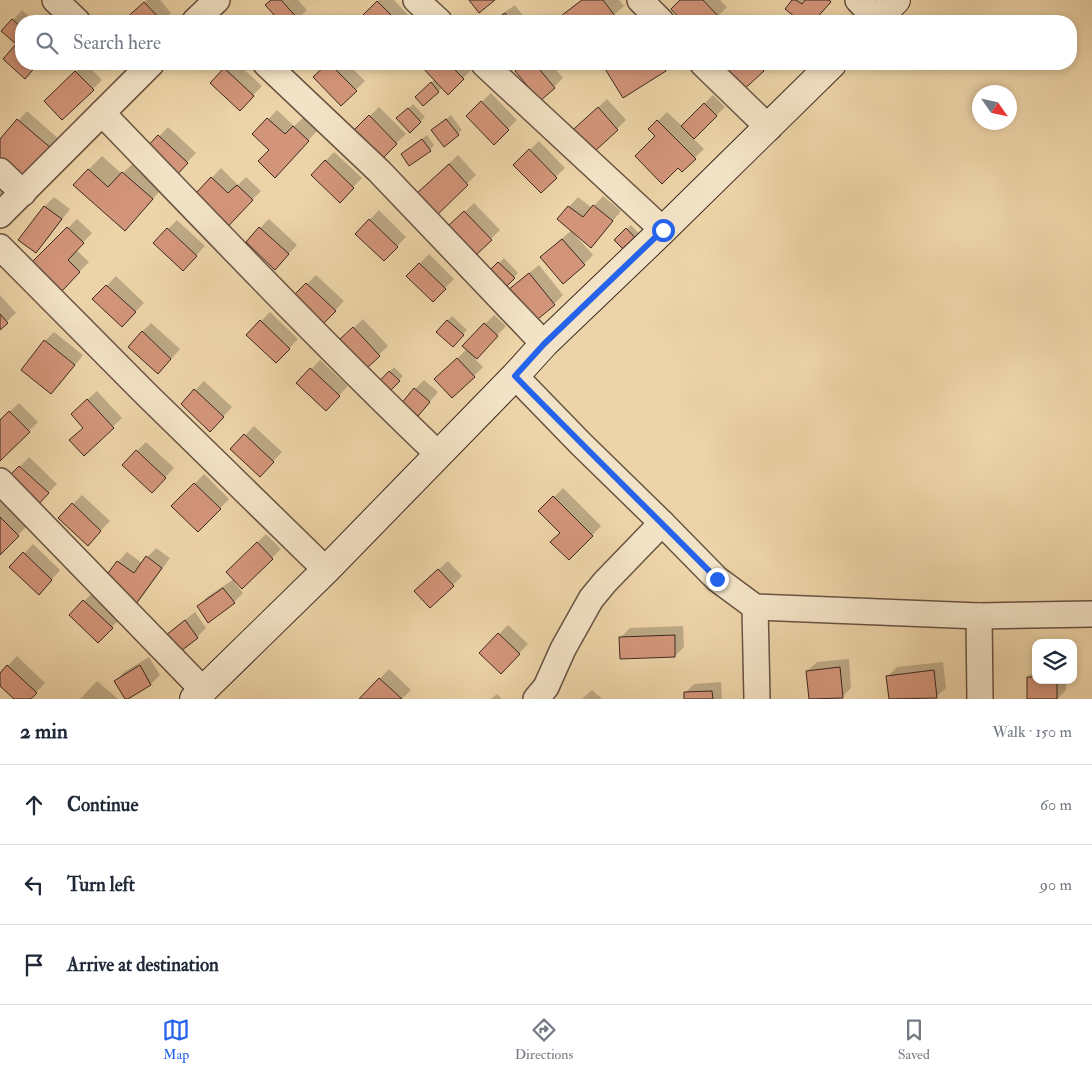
<!DOCTYPE html>
<html lang="en">
<head>
<meta charset="utf-8">
<style>
  :root { --surface:#fff; --page:#f2f2f3; --text:#1f2937; --muted:#747a83; --line:#e0e1e3; --accent:#2563eb }
  body { margin:0; font-family:"IM FELL Double Pica",serif; background:var(--page); color:var(--text) }
  .controls { position:absolute; right:15px; bottom:15px; display:grid; overflow:hidden; border-radius:10px; box-shadow:0 2px 8px #0003 }
  .controls button { width:45px; height:45px; display:grid; place-items:center; padding:0; border:0; border-bottom:1px solid var(--line); background:var(--surface); color:var(--text); font:25px sans-serif }
  .compass { position:absolute; left:972px; top:85px; width:45px; height:45px; border-radius:50%; background:var(--surface); box-shadow:0 2px 8px #0003; rotate:124deg }
  .stop { position:absolute; width:15px; height:15px; margin:-11px; border:4px solid #2563eb; border-radius:50%; background:#fff }
  .stop.end { background:#2563eb; border-color:#fff; box-shadow:0 1px 5px #0008 }
  .list { margin:0; padding:0; list-style:none }
  h2 { display:flex; justify-content:space-between; align-items:center; height:65px; margin:0; padding:0 20px; font-size:21px }
  h2 small { font-size:16px; font-weight:400; color:var(--muted) }
  .list li { display:grid; grid-template-columns:32px 1fr auto; gap:15px; align-items:center; box-sizing:border-box; height:80px; padding:0 20px; border-top:1px solid var(--line) }
  .list b { display:block; font-size:19px; white-space:nowrap }
  .list em { font-size:16px; font-style:normal; color:var(--muted) }
  .icon { flex:none; width:28px; height:28px; fill:none; stroke:currentColor; stroke-width:2; stroke-linecap:round; stroke-linejoin:round }
  .map { position:relative; flex:none; width:1092px; height:699px; overflow:hidden }
  .search { position:absolute; background:var(--surface); box-shadow:0 2px 8px #0003; left:15px; right:15px; top:15px; height:55px; display:flex; align-items:center; gap:12px; box-sizing:border-box; padding:0 18px; border-radius:20px; color:var(--muted); font-size:19px }
  .sheet { height:305px; background:var(--surface) }
  nav { display:flex; justify-content:space-around; align-items:center; box-sizing:border-box; height:70px; border-top:1px solid var(--line); background:var(--surface); font-size:14px; color:var(--muted) }
  nav a { display:grid; justify-items:center; gap:2px }
  nav .on { color:var(--accent) }
  .map>svg:first-child { display:block }
  .shadow { fill:#0003 }
  .building { fill:#d3957a; stroke:#3c2820 }
  .lines { fill:none; stroke-linecap:round; stroke-linejoin:round }
  .street-casing { stroke:#685342; stroke-width:28 }
  .secondary-casing { stroke:#3c2820; stroke-width:30 }
  .street { stroke:#f3e3c6; stroke-width:25 }
  .secondary { stroke:#f3e3c6; stroke-width:28 }
  .route { stroke:#2563eb; stroke-width:6 }
</style>
</head>
<body>
<div class="map">
<svg width="1092" height="699" viewBox="0 0 1092 699">
  <rect width="100%" height="100%" fill="#edd4a8"/>
  <filter id="stains"><feTurbulence type="fractalNoise" baseFrequency=".004" numOctaves="4"/><feColorMatrix values="0 0 0 0 .2 0 0 0 0 .09 0 0 0 0 .02 0 0 0 .5 -.17"/></filter>
  <radialGradient id="worn" r=".72"><stop offset=".6" stop-color="#630" stop-opacity="0"/><stop offset="1" stop-color="#630" stop-opacity=".3"/></radialGradient>
  <!-- shadow -->
  <g class="shadow">
    <path d="M147,0H160L171,13L163,21H124Z"/>
    <path d="M272,0H298L307,10L295,21H272L277,16Z"/>
    <path d="M379,0H394L413,20L412,21H369L363,16Z"/>
    <path d="M581,0H619L624,6L607,21H561L559,19L568,10Z"/>
    <path d="M682,0H720L727,7L713,21H684L672,10Z"/>
    <path d="M794,0H832L814,21H790L795,16Z"/>
    <path d="M515,5L527,21H492Z"/>
    <path d="M22,10L34,21H21V64H38L34,68L4,59L18,44L3,31Z"/>
    <path d="M46,14L54,21H39Z"/>
    <path d="M84,64H86L102,80L93,89L55,92Z"/>
    <path d="M230,64H238L262,86L240,109L212,83Z"/>
    <path d="M328,64H348L365,81L341,104L315,77Z"/>
    <path d="M424,64H466L472,69L448,93L443,87L423,105L416,97L435,79L422,66Z"/>
    <path d="M525,64H551L563,78L554,87L517,71Z"/>
    <path d="M603,64H672L666,70L623,97Z"/>
    <path d="M737,64H769L739,92L724,76Z"/>
    <path d="M491,93L517,120L494,143L467,116Z"/>
    <path d="M713,95L725,107L693,138L704,149L682,170L656,136L650,129L667,112L682,126Z"/>
    <path d="M607,99L626,120L617,129H575Z"/>
    <path d="M413,104L425,117L410,131L398,118Z"/>
    <path d="M379,107L406,134L382,157L356,130Z"/>
    <path d="M277,110L294,126L303,118L317,131L284,167L271,150L254,134Z"/>
    <path d="M27,111L60,140L35,170L0,157V141Z"/>
    <path d="M451,115L462,130L458,134L437,126Z"/>
    <path d="M168,127L196,153L174,176L146,150Z"/>
    <path d="M427,135L434,145L430,150L403,154Z"/>
    <path d="M539,141L565,168L541,191L515,165Z"/>
    <path d="M334,152L362,178L340,201L312,175Z"/>
    <path d="M458,155L476,175L436,214L426,185Z"/>
    <path d="M102,156L122,174L136,160L165,185L138,216L88,170Z"/>
    <path d="M221,168L238,185L246,177L261,191L218,234L214,209L198,193Z"/>
    <path d="M0,175L11,186L0,196Z"/>
    <path d="M603,196L621,211L600,237L576,234L575,235L593,255L584,264L551,248L572,230L558,219L578,197L592,208Z"/>
    <path d="M54,197L70,209L45,242L36,251L20,240L45,206Z"/>
    <path d="M474,203L500,230L476,253L450,226Z"/>
    <path d="M379,210L406,237L384,260L356,234Z"/>
    <path d="M77,219L92,233L76,250L89,262L62,289L34,262Z"/>
    <path d="M269,219L297,245L284,259L247,241Z"/>
    <path d="M177,220L205,246L192,260L168,229Z"/>
    <path d="M631,225L645,240H616Z"/>
    <path d="M429,254L454,279L433,300L408,276Z"/>
    <path d="M504,258L518,273L505,287L490,272Z"/>
    <path d="M539,265L563,295L554,304L518,282Z"/>
    <path d="M316,275L344,301L322,324L294,297Z"/>
    <path d="M116,276L144,303L122,325L94,299Z"/>
    <path d="M0,295L16,313L0,328Z"/>
    <path d="M270,312L298,339L276,362L248,335Z"/>
    <path d="M494,315L506,326L475,359L483,367L474,376L445,370L467,349L485,324Z"/>
    <path d="M452,316L467,330L453,345L438,332Z"/>
    <path d="M363,319L388,346L366,367L341,340Z"/>
    <path d="M151,323L180,349L167,364L142,332Z"/>
    <path d="M54,332L83,355L60,384L51,393L45,341Z"/>
    <path d="M320,360L348,386L326,409L298,383Z"/>
    <path d="M394,367L403,376L383,396L374,388Z"/>
    <path d="M424,380L438,392L416,418L415,389Z"/>
    <path d="M204,381L232,407L219,421L182,404Z"/>
    <path d="M97,391L122,418L84,454V427L81,405Z"/>
    <path d="M19,403L38,422L0,460V419L1,420Z"/>
    <path d="M254,426L282,452L269,466L232,449Z"/>
    <path d="M146,442L174,468L152,491L137,451Z"/>
    <path d="M29,457L57,484L35,506L7,480Z"/>
    <path d="M204,474L229,499L198,531L173,506Z"/>
    <path d="M563,488L601,526L569,559L562,532L540,511Z"/>
    <path d="M82,495L110,521L88,544L60,518Z"/>
    <path d="M0,499L27,526L0,553Z"/>
    <path d="M266,534L281,549L272,558L235,583L243,593L234,602L198,607L207,597L234,579L227,572Z"/>
    <path d="M33,544L60,570L48,584L11,567Z"/>
    <path d="M156,548L170,558L142,597L133,606L102,584L118,562L127,552L142,563Z"/>
    <path d="M448,561L462,576L453,585L425,582Z"/>
    <path d="M93,592L121,618L98,641L71,615Z"/>
    <path d="M195,612L206,628L197,637L173,655L162,640L171,631Z"/>
    <path d="M508,625L528,644L501,672L480,653Z"/>
    <path d="M683,626L684,647L675,656L621,637L630,628Z"/>
    <path d="M17,656L45,683L30,699H16L0,684V674Z"/>
    <path d="M149,657L160,675L151,684L126,699L115,682L124,672Z"/>
    <path d="M849,659L851,688L842,697L810,699L807,671L817,662Z"/>
    <path d="M943,662L946,688L936,697L917,699H890L888,676L897,667Z"/>
    <path d="M389,669L411,690L402,699H361Z"/>
    <path d="M1036,670V680H1066V690L1057,699H1029L1028,677Z"/>
    <path d="M97,681L118,699H80Z"/>
    <path d="M721,682L722,699H686L685,693L694,684Z"/>
    <path d="M592,690L602,699H582Z"/>
    <path d="M497,694L502,699H491Z"/>
  </g>
  <!-- building -->
  <g class="building">
    <path d="M271,0H281L299,20L297,21H271L276,17L265,5Z"/>
    <path d="M469,0H495L479,13Z"/>
    <path d="M582,0H603L615,16L609,21H559L557,19Z"/>
    <path d="M680,0H703L719,17L715,21H682L671,9Z"/>
    <path d="M792,0H796L802,4L805,0H829L831,2L814,21H800L785,9Z"/>
    <path d="M377,1L397,21H367L362,16Z"/>
    <path d="M144,2L162,21H123Z"/>
    <path d="M505,13L511,21H493Z"/>
    <path d="M12,19L21,27V64H38L25,79L3,59L16,44L1,31Z"/>
    <path d="M327,64H330L357,91L341,106L313,77Z"/>
    <path d="M423,64H449L464,79L448,95L421,66Z"/>
    <path d="M524,64H535L555,88L540,101L515,71Z"/>
    <path d="M602,64H662L666,71L623,98Z"/>
    <path d="M736,64H758L764,71L739,94L722,76Z"/>
    <path d="M779,64H792L786,70Z"/>
    <path d="M224,68L254,96L240,111L210,83Z"/>
    <path d="M75,71L94,90L62,120L44,101Z"/>
    <path d="M431,82L439,92L423,106L415,97Z"/>
    <path d="M481,101L509,130L494,145L466,116Z"/>
    <path d="M704,103L717,116L694,139L681,126Z"/>
    <path d="M598,107L618,130L584,161L564,138Z"/>
    <path d="M408,108L421,122L410,133L396,118Z"/>
    <path d="M369,115L397,144L382,159L354,130Z"/>
    <path d="M267,118L285,134L293,126L309,141L275,178L258,161L269,150L252,134Z"/>
    <path d="M17,119L52,149L26,180L0,158V139Z"/>
    <path d="M446,119L459,135L444,147L431,130Z"/>
    <path d="M657,120L696,159L682,172L678,168L662,184L635,156L655,136L648,129Z"/>
    <path d="M158,135L188,163L174,178L144,150Z"/>
    <path d="M422,139L431,151L409,166L401,154Z"/>
    <path d="M529,149L557,178L541,193L513,165Z"/>
    <path d="M325,160L354,188L340,203L311,175Z"/>
    <path d="M449,164L468,185L436,216L416,194Z"/>
    <path d="M88,169L108,187L122,172L153,199L125,231L73,185Z"/>
    <path d="M211,177L228,193L237,185L253,200L219,236L202,220L212,209L196,193Z"/>
    <path d="M593,205L613,221L591,248L557,219L568,206L583,217Z"/>
    <path d="M44,206L62,219L36,253L18,240Z"/>
    <path d="M464,211L492,240L476,255L448,226Z"/>
    <path d="M369,219L398,247L384,261L355,234Z"/>
    <path d="M67,227L84,243L68,260L80,272L62,291L32,262Z"/>
    <path d="M259,227L289,254L275,270L246,242Z"/>
    <path d="M167,228L197,256L183,271L153,243Z"/>
    <path d="M626,228L642,245L630,256L614,240Z"/>
    <path d="M562,239L585,265L563,284L540,257Z"/>
    <path d="M498,262L515,278L505,288L488,272Z"/>
    <path d="M419,263L446,289L433,302L406,276Z"/>
    <path d="M529,273L555,305L533,323L507,291Z"/>
    <path d="M306,283L336,311L322,325L292,297Z"/>
    <path d="M106,285L136,312L122,327L92,299Z"/>
    <path d="M0,314L8,323L0,330Z"/>
    <path d="M260,320L290,349L276,363L246,335Z"/>
    <path d="M447,320L464,335L453,347L436,332Z"/>
    <path d="M484,323L498,336L477,359L462,346Z"/>
    <path d="M353,327L380,356L366,369L339,340Z"/>
    <path d="M142,331L171,359L158,374L128,347Z"/>
    <path d="M44,340L75,365L51,394L21,370Z"/>
    <path d="M457,358L475,377L452,398L434,379Z"/>
    <path d="M310,368L340,396L326,411L296,383Z"/>
    <path d="M389,371L400,381L383,398L373,388Z"/>
    <path d="M414,388L430,402L407,429L392,415Z"/>
    <path d="M194,389L224,417L210,432L181,404Z"/>
    <path d="M87,399L114,428L84,456L69,440L83,428L71,414Z"/>
    <path d="M9,411L30,432L0,461V420Z"/>
    <path d="M244,434L274,462L260,477L230,449Z"/>
    <path d="M136,450L166,478L152,493L122,465Z"/>
    <path d="M19,466L49,493L35,508L5,480Z"/>
    <path d="M194,483L221,509L198,532L171,506Z"/>
    <path d="M553,496L593,536L569,560L550,542L560,533L538,511Z"/>
    <path d="M72,503L101,531L88,546L58,518Z"/>
    <path d="M0,517L19,536L0,555Z"/>
    <path d="M257,542L273,559L242,589L226,572Z"/>
    <path d="M23,552L52,580L39,595L9,567Z"/>
    <path d="M146,556L162,568L133,608L100,584L117,561L134,573Z"/>
    <path d="M438,569L454,586L430,608L414,591Z"/>
    <path d="M223,588L235,603L208,623L197,606Z"/>
    <path d="M83,600L113,628L98,643L69,615Z"/>
    <path d="M185,620L198,638L173,657L160,640Z"/>
    <path d="M498,633L520,654L501,674L479,653Z"/>
    <path d="M675,635V657L620,659L619,637Z"/>
    <path d="M7,665L37,693L31,699H14L0,686V673Z"/>
    <path d="M140,665L151,685L128,699H125L114,681Z"/>
    <path d="M840,667L843,698L809,699L806,671Z"/>
    <path d="M934,670L937,698L889,699L886,676Z"/>
    <path d="M1027,677H1036V680H1057V699H1027Z"/>
    <path d="M379,678L402,699H359Z"/>
    <path d="M712,691L713,699H684V692Z"/>
  </g>
  <g class="lines">
    <defs>
      <g id="street">
        <path d="M55,0L77,21"/>
        <path d="M416,0L439,21"/>
        <path d="M640,0L661,21"/>
        <path d="M858,0L877,20"/>
        <path d="M195,21L217,0"/>
        <path d="M266,64L379,171L544,344"/>
        <path d="M484,64L663,230"/>
        <path d="M703,64L769,128"/>
        <path d="M102,113C213,228 323,344 438,454"/>
        <path d="M0,171L23,193"/>
        <path d="M0,215L151,64"/>
        <path d="M0,247L147,395L326,570"/>
        <path d="M515,376L581,444L662,523L717,579L755,607L979,616L1092,614"/>
        <path d="M0,481L203,690"/>
        <path d="M755,607L757,699"/>
        <path d="M979,616L980,699"/>
        <path d="M536,699L546,687L563,649L591,599L605,582L662,523"/>
      </g>
      <g id="secondary">
        <path d="M875,21L896,0"/>
        <path d="M194,699L326,570L515,376L544,344L663,230L832,64"/>
      </g>
    </defs>
    <!-- street casing -->
    <use href="#street" class="street-casing"/>
    <!-- secondary casing -->
    <use href="#secondary" class="secondary-casing"/>
    <!-- street -->
    <use href="#street" class="street"/>
    <!-- secondary -->
    <use href="#secondary" class="secondary"/>
  </g>
  <g class="lines">
    <!-- route -->
    <path class="route" d="M663,230L544,344L515,376C582,445 650,511 717,579"/>
  </g>
  <rect width="100%" height="100%" filter="url(#stains)"/>
  <rect width="100%" height="100%" fill="url(#worn)"/>
</svg>
<div class="controls">
<button><svg class="icon" aria-label="layers" viewBox="0 0 24 24"><path d="M12 4l9 5-9 5-9-5zM3 14l9 5 9-5"/></svg></button>
</div>
<svg class="compass" viewBox="-18 -18 36 36"><path d="M0-13l5 13h-10z" fill="#e53935"/><path d="M0 13l5-13h-10z" fill="#747a83"/></svg>
<div class="stop" style="left:663px;top:230px"></div>
<div class="stop end" style="left:717px;top:579px"></div>
<div class="search"><svg class="icon" aria-label="search" viewBox="0 0 24 24"><circle cx="10" cy="10" r="6"/><path d="M15 15l6 6"/></svg>Search here</div>
</div>
<section class="sheet">
<h2>2 min<small>Walk · 150 m</small></h2>
<ul class="list">
<li><svg class="icon" aria-label="ahead" viewBox="0 0 24 24"><path d="M12 20V5M6 11l6-6 6 6"/></svg><div><b>Continue</b></div><em>60 m</em></li>
<li><svg class="icon" aria-label="left" viewBox="0 0 24 24"><path d="M17 20v-9H6M10 6l-5 5 5 5"/></svg><div><b>Turn left</b></div><em>90 m</em></li>
<li><svg class="icon" aria-label="arrive" viewBox="0 0 24 24"><path d="M6 21V4h12l-3 4 3 4H6"/></svg><div><b>Arrive at destination</b></div></li>
</ul>
</section>
<nav>
<a class="on"><svg class="icon" aria-label="map" viewBox="0 0 24 24"><path d="M3 6l6-2 6 2 6-2v14l-6 2-6-2-6 2zM9 4v14M15 6v14"/></svg>Map</a>
<a><svg class="icon" aria-label="directions" viewBox="0 0 24 24"><path d="M12 3l9 9-9 9-9-9zM9 14v-3h6M13 9l2 2-2 2"/></svg>Directions</a>
<a><svg class="icon" aria-label="saved" viewBox="0 0 24 24"><path d="M7 4h10v16l-5-4-5 4z"/></svg>Saved</a>
</nav>
</body>
</html>
